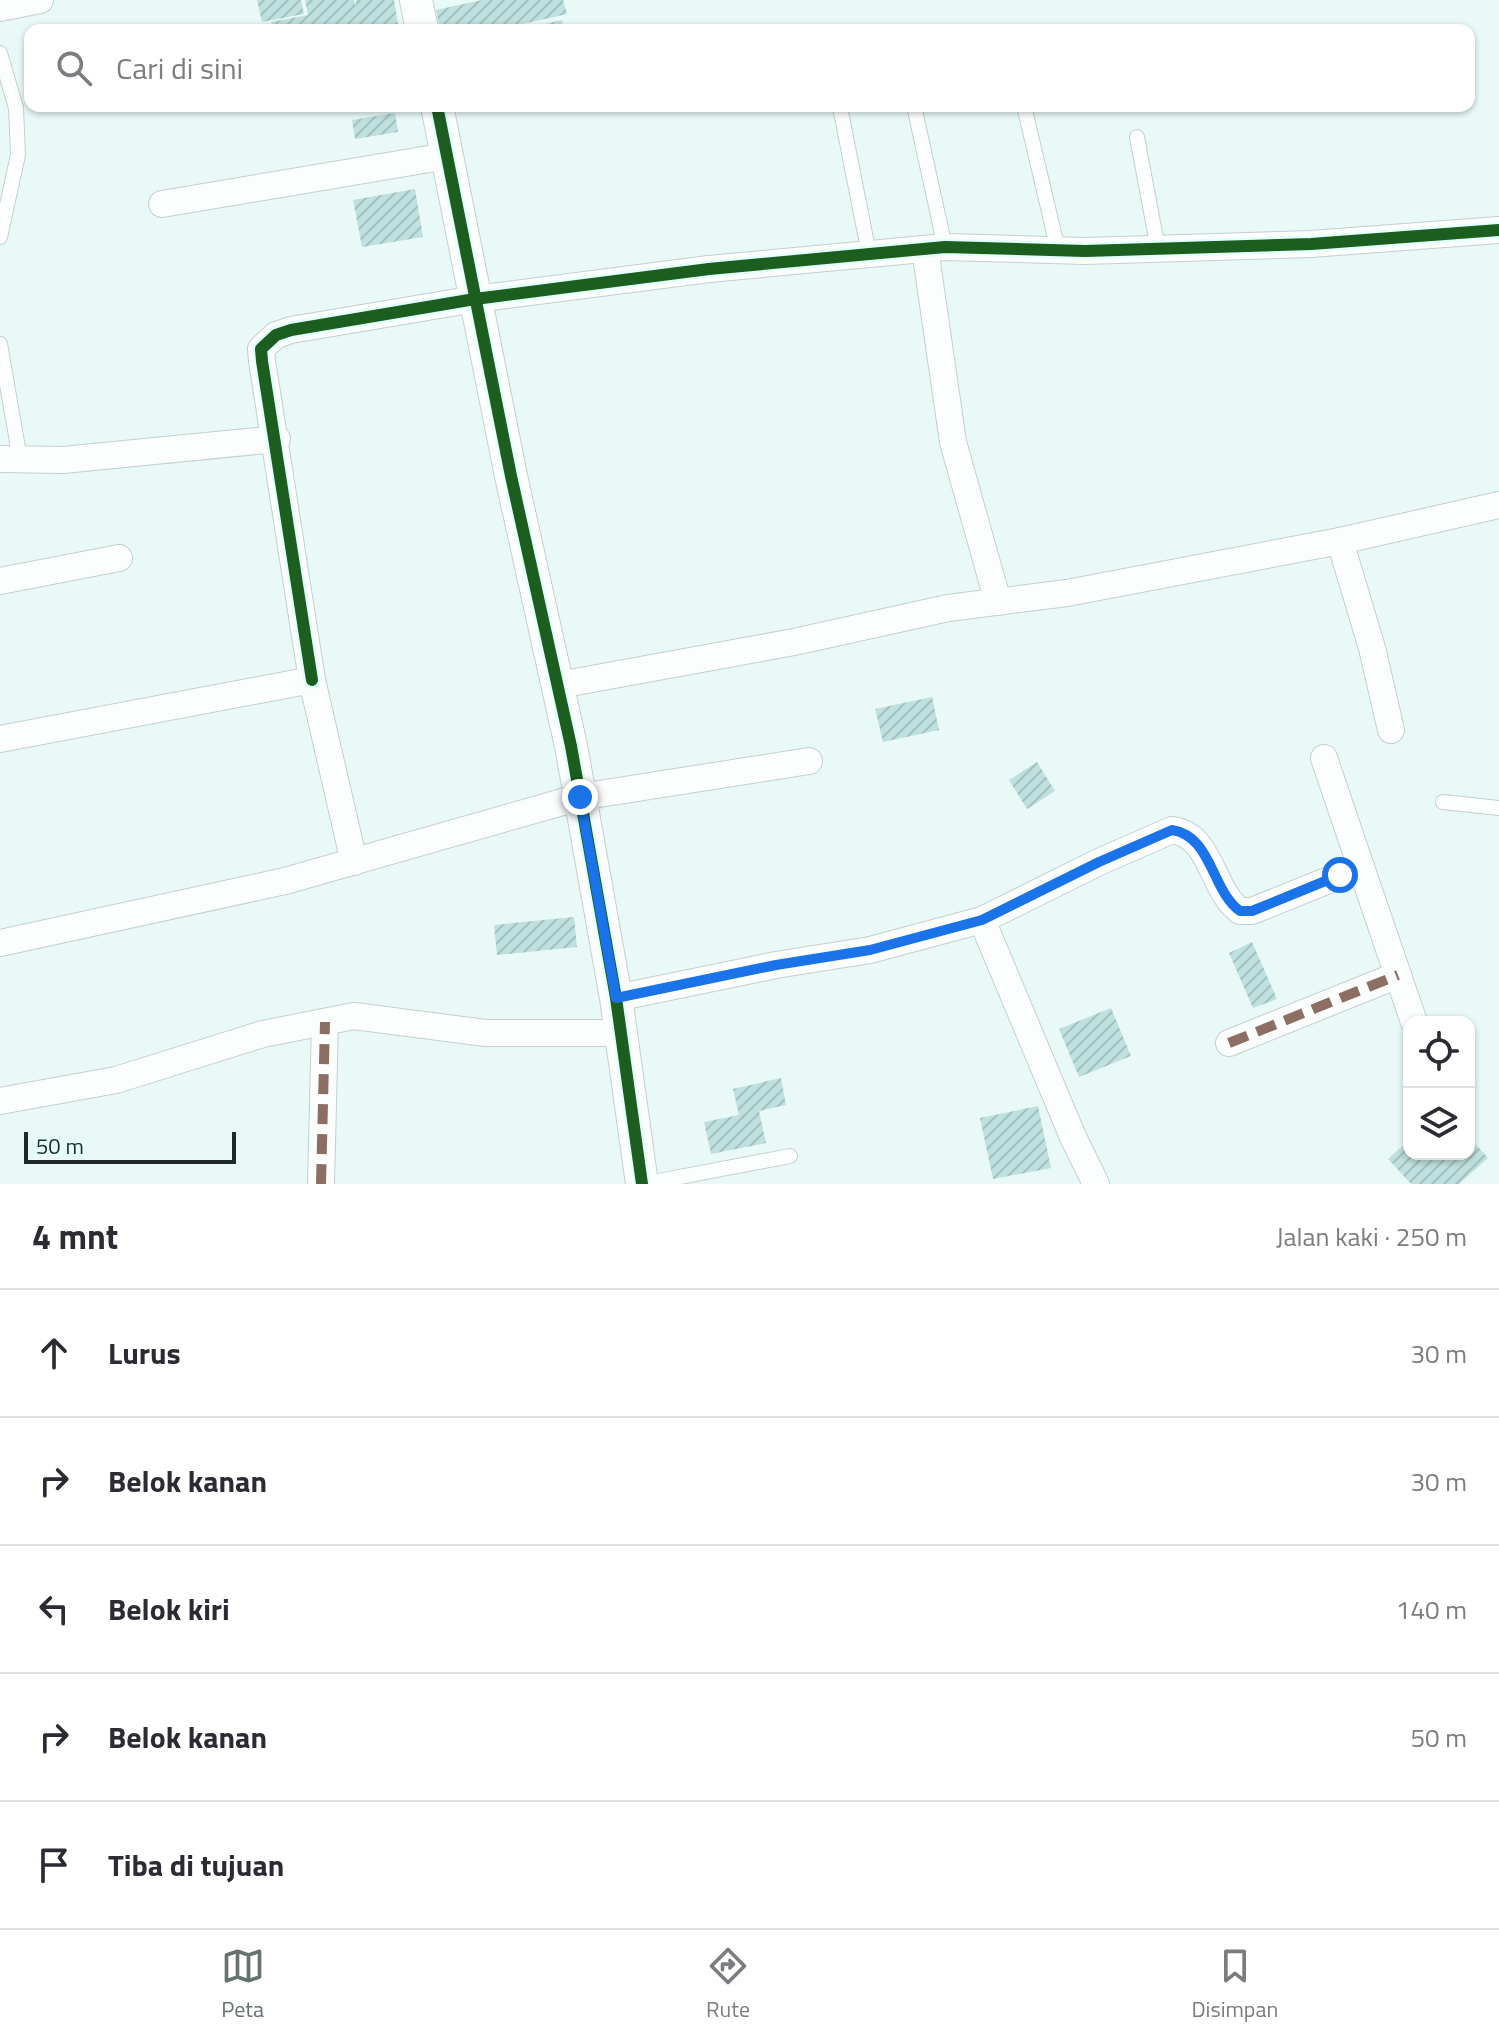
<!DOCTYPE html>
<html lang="id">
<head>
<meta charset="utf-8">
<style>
  :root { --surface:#fff; --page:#f7f7f7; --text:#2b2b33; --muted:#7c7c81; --line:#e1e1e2; --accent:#657270 }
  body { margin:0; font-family:"Titillium Web",sans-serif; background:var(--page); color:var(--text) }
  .controls { position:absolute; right:24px; bottom:24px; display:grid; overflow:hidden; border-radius:16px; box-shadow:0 2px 6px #0004 }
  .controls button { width:72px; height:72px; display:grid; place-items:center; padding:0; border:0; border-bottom:2px solid var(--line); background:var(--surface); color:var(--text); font:40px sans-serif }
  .scale { position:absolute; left:24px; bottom:20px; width:212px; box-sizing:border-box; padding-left:8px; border:4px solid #1e2928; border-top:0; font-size:22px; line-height:28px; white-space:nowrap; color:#1e2928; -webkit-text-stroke:6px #e2fffc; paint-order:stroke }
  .stop { position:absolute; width:24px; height:24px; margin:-18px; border:6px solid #1a73e8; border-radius:50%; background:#fff }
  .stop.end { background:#1a73e8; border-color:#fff; box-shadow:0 2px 8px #0008 }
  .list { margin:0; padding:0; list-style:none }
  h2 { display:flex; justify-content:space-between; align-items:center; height:104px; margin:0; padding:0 32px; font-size:34px }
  h2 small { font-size:26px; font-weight:400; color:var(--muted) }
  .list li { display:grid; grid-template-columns:52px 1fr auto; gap:24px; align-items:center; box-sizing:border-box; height:128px; padding:0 32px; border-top:2px solid var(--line) }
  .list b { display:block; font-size:30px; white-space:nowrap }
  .list em { font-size:26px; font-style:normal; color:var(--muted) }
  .icon { flex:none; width:44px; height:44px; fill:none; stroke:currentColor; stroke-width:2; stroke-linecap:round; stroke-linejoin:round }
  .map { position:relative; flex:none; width:1499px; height:1184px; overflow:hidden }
  .search { position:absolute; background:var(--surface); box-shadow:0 2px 6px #0004; left:24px; right:24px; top:24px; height:88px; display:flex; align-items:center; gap:20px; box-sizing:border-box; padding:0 28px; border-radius:16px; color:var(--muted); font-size:30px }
  .sheet { height:744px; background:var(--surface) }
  nav { display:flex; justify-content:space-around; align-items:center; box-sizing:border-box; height:112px; border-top:2px solid var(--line); background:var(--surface); font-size:22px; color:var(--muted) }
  nav a { display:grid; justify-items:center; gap:4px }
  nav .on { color:var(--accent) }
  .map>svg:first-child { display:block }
  .building { fill:url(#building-hatch) }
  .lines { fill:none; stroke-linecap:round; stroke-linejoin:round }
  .service-casing { stroke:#c3d0ce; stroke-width:16 }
  .minor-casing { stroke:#c3d0ce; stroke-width:28 }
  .tertiary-casing { stroke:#c3d0ce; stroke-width:34 }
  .service { stroke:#fcfefe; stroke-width:14 }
  .minor { stroke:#fcfefe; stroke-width:26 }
  .tertiary { stroke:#fcfefe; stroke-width:32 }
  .quiet { stroke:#8d6e63; stroke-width:10; stroke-dasharray:20 10; stroke-linecap:butt }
  .cycleway-casing { stroke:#e2fffc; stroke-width:17 }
  .cycleway { stroke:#1b5e20; stroke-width:12 }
  .route { stroke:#1a73e8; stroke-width:10 }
</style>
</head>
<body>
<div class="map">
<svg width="1499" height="1184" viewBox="0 0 1499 1184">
  <defs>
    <pattern id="building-hatch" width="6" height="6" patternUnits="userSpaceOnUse" patternTransform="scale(2)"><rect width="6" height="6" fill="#bee0de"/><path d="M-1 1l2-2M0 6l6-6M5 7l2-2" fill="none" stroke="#a3c0be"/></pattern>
  </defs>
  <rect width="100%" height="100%" fill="#e8f9f7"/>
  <!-- building -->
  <g class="building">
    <path d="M257,0H301L304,14L262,22Z"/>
    <path d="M305,0H354L356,6V0H394L399,30H273L271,22L308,15Z"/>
    <path d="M482,0H563L567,14L496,30H440L436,10Z"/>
    <path d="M562,20L564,30H524V29Z"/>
    <path d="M395,113L398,132L355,139L352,120Z"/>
    <path d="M415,189L423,237L362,247L353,200Z"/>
    <path d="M932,697L939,730L883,742L875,709Z"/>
    <path d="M1037,762L1055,791L1027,809L1009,780Z"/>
    <path d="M574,917L577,947L497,955L494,925Z"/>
    <path d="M1252,942L1277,999L1253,1008L1229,953Z"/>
    <path d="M1111,1008L1131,1056L1079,1077L1059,1029Z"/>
    <path d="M781,1078L786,1105L759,1111L766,1143L711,1154L704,1122L739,1115L733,1089Z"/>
    <path d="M1038,1106L1051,1168L993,1179L980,1118Z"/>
    <path d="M1469,1137L1488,1158L1459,1184H1411L1388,1159L1409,1140V1154H1469Z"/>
  </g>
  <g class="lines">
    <defs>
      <g id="service">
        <path d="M0,53L16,108L18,155L0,237"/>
        <path d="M914,106L945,247"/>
        <path d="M1024,106L1058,250"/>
        <path d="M840,107L869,254"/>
        <path d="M1137,137L1158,249"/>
        <path d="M0,344L20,459"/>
        <path d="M1443,802L1499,808"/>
        <path d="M643,1184L790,1156"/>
      </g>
      <g id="minor">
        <path d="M0,8L40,0"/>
        <path d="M162,204L447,156"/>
        <path d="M925,249L953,442L998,602"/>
        <path d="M0,459L63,460L277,439"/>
        <path d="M1340,541L1372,648L1391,730"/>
        <path d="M0,581L119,558"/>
        <path d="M312,680L262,361L261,349L276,335L291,330L475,299L709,269L945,247L1085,251L1311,244L1499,230"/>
        <path d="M559,685L794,642L948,608L1067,593L1340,541L1499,505"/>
        <path d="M0,739L312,680L354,862"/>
        <path d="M1324,758L1361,867"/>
        <path d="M982,920L1073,1137L1096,1184"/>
        <path d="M0,943L285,881L580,797L809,761"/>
        <path d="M616,998L776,965L870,950L982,920L1099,862L1172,830C1212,835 1211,890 1240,911H1252L1361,867L1414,1022"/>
        <path d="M1229,1043L1398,975"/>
        <path d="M0,1101L116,1080L263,1034L354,1016L486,1033H620"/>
        <path d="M321,1184L325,1022"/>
      </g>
      <g id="tertiary">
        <path d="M416,0L422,30"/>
        <path d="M437,106L511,476L571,746L616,998L642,1184"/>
      </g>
    </defs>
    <!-- service casing -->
    <use href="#service" class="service-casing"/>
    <!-- minor casing -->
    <use href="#minor" class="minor-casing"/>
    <!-- tertiary casing -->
    <use href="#tertiary" class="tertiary-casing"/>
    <!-- service -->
    <use href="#service" class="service"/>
    <!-- minor -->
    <use href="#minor" class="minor"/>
    <!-- tertiary -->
    <use href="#tertiary" class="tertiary"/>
    <!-- quiet -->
    <g class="quiet">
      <path d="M1229,1043L1398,975"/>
      <path d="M321,1184L325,1022"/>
    </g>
    <defs>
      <g id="cycleway">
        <path d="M437,106L511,476L571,746L616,998L642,1184"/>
        <path d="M312,680L262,361L261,349L276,335L291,330L475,299L709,269L945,247L1085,251L1311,244L1499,230"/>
      </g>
    </defs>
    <!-- cycleway casing -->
    <use href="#cycleway" class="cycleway-casing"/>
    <!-- cycleway -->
    <use href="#cycleway" class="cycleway"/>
  </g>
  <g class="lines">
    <!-- route -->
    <path class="route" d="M580,797L616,998L776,965L870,950L982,920L1099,862L1172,830C1212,836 1211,890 1240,911H1252L1340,875"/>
  </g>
</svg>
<div class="controls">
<button><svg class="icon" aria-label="locate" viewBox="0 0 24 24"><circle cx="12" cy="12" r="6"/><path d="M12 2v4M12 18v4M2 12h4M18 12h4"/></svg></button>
<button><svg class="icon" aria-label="layers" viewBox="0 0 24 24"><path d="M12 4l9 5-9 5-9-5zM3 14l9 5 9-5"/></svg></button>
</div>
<div class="scale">50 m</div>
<div class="stop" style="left:1340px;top:875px"></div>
<div class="stop end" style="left:580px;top:797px"></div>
<div class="search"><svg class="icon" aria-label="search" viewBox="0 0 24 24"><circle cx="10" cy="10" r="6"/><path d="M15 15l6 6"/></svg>Cari di sini</div>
</div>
<section class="sheet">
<h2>4 mnt<small>Jalan kaki · 250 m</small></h2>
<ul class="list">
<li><svg class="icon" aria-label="ahead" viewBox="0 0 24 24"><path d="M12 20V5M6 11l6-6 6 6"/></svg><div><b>Lurus</b></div><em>30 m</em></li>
<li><svg class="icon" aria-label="right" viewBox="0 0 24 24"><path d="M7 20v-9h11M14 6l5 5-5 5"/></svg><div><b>Belok kanan</b></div><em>30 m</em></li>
<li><svg class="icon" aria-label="left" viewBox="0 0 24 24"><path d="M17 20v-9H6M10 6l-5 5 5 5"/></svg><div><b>Belok kiri</b></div><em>140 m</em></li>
<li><svg class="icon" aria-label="right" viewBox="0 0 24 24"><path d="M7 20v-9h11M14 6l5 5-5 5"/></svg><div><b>Belok kanan</b></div><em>50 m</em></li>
<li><svg class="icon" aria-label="arrive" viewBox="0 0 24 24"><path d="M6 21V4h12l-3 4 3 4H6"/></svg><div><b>Tiba di tujuan</b></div></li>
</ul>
</section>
<nav>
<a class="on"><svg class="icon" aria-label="map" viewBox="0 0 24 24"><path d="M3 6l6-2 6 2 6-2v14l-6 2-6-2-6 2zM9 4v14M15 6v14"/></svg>Peta</a>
<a><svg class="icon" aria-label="directions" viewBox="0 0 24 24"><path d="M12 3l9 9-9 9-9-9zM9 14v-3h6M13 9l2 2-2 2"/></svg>Rute</a>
<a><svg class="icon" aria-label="saved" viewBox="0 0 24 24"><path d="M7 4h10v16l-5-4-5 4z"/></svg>Disimpan</a>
</nav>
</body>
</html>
